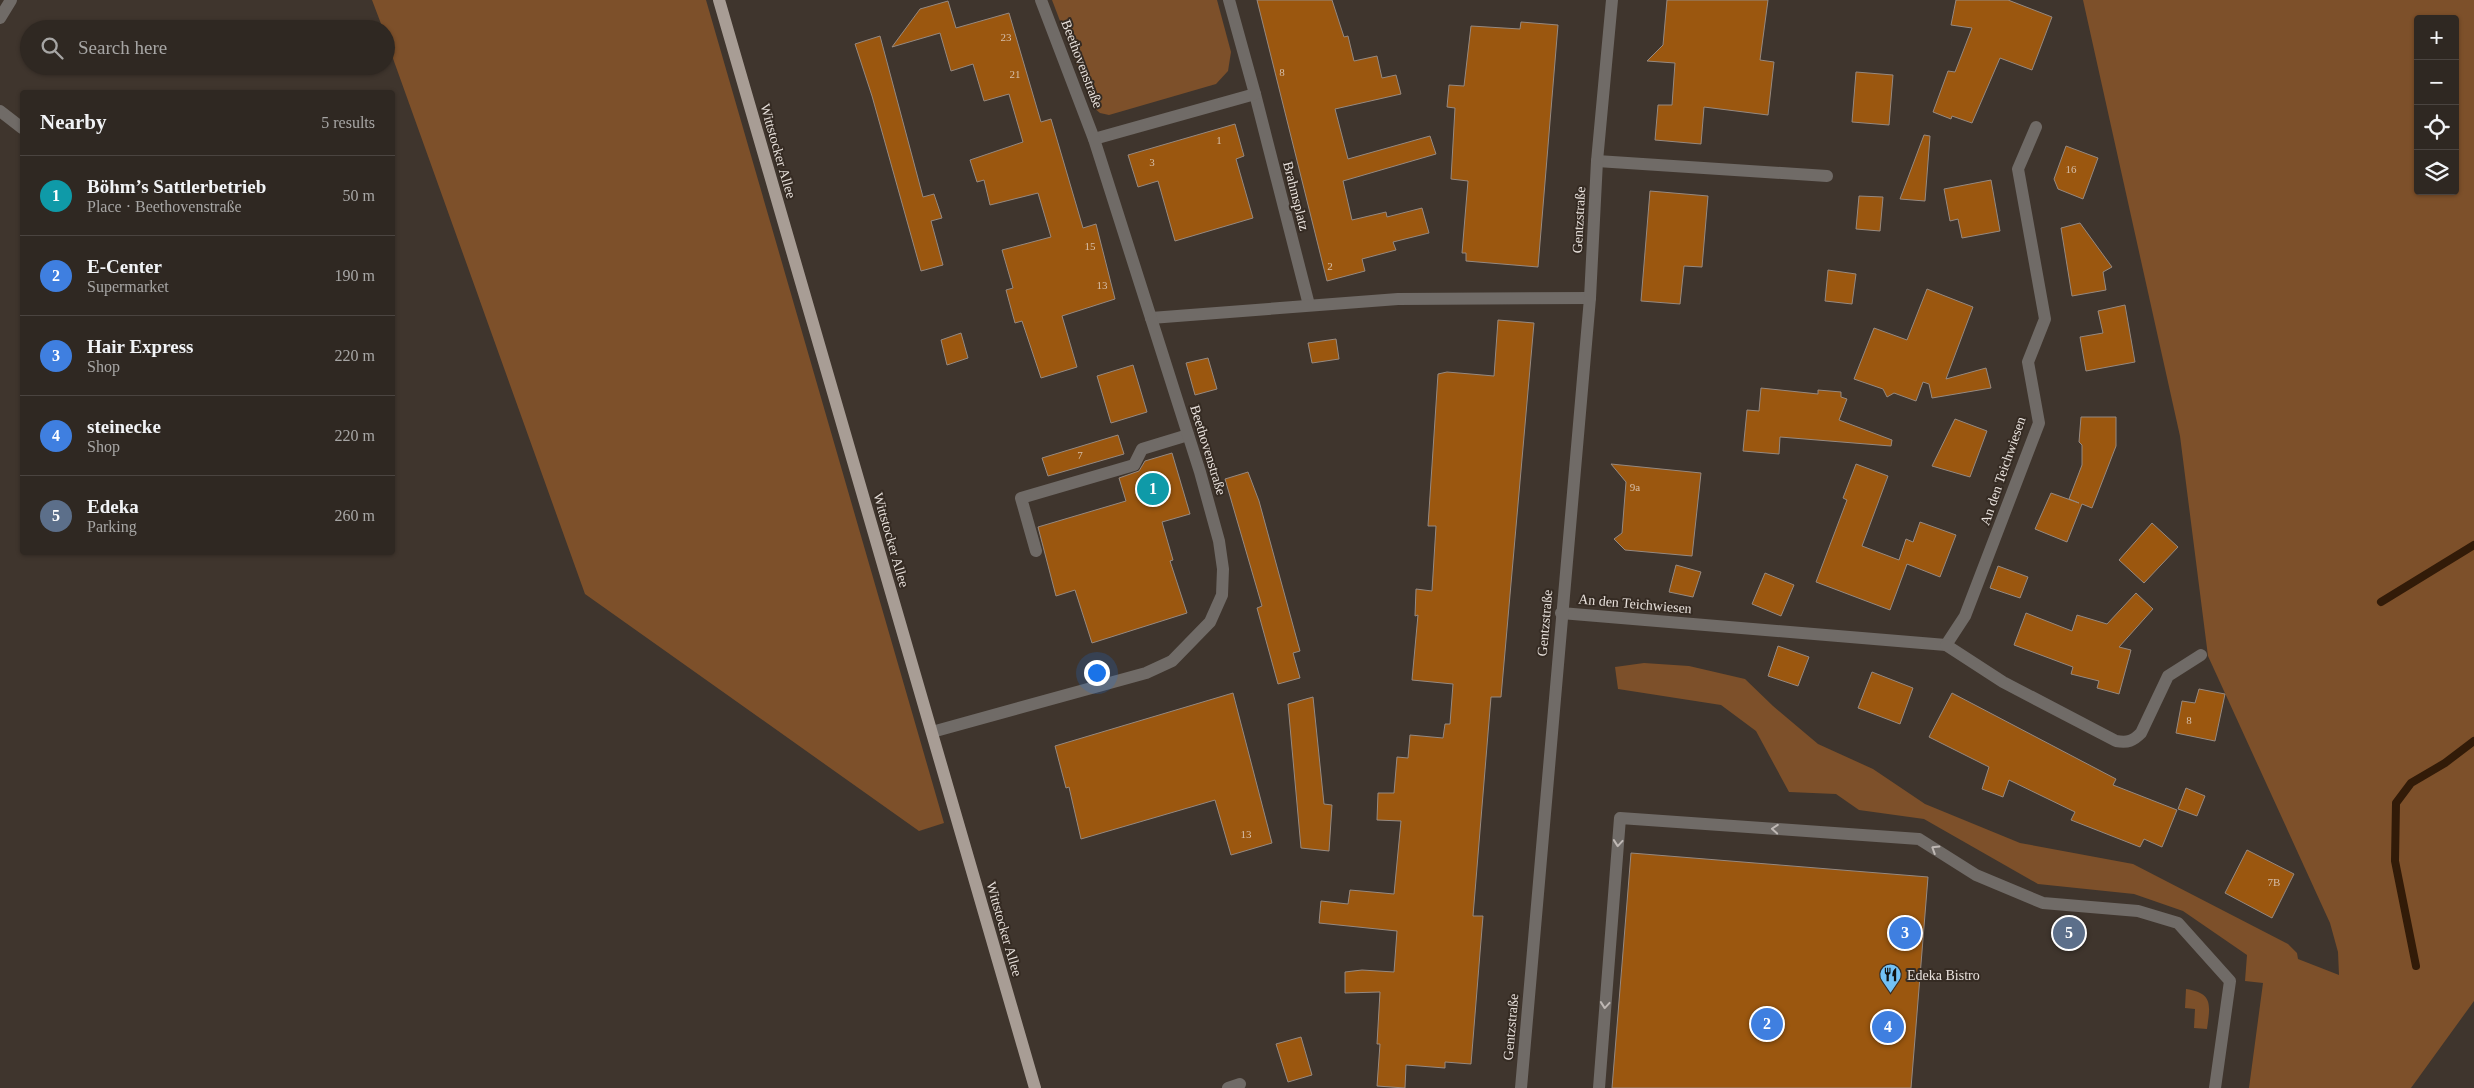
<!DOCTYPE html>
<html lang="en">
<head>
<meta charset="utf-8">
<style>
  :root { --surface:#2f2822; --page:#37302a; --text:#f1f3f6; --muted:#a7a6a5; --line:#4a4440; --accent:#72c1f5 }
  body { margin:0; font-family:"Times New Roman",serif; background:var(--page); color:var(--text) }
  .controls { position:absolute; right:15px; top:15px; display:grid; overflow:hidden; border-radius:5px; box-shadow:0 1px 4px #0004 }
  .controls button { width:45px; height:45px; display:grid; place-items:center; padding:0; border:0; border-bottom:1px solid var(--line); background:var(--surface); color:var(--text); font:25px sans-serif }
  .you { position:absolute; left:1096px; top:672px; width:18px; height:18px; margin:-12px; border:4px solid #fff; border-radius:50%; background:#1a73e8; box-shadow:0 0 0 8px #1a73e833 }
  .badge { display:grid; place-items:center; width:32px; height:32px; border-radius:50%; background:var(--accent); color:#fff; font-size:16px; font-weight:700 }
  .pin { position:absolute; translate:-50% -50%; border:2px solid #fff; box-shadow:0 1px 5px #0006 }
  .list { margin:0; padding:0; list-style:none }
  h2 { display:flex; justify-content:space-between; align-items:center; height:65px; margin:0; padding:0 20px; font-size:21px }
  h2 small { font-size:16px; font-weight:400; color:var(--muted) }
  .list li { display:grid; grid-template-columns:32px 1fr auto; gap:15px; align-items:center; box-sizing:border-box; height:80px; padding:0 20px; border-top:1px solid var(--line) }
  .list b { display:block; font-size:19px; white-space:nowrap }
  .list p { margin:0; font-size:16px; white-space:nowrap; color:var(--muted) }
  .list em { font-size:16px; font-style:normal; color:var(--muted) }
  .icon { flex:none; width:28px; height:28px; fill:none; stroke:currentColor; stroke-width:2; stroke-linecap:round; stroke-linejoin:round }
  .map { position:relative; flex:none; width:2474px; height:1088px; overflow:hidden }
  .search { position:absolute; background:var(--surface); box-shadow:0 1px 4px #0004; left:20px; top:20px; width:375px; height:55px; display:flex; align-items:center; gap:12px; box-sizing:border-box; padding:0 18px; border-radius:28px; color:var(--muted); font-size:19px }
  .panel { position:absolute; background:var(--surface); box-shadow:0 1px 4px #0004; left:20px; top:90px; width:375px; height:465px; border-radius:5px }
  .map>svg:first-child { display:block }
  .green { fill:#7d502a; fill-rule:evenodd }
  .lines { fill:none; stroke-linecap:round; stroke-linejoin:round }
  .stream { stroke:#321b08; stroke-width:8 }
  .building { fill:#9b570f; stroke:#968980 }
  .minor { stroke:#706b67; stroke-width:12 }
  .major { stroke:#a89d95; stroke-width:12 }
  .oneway { stroke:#bfb8b4 }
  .labels { text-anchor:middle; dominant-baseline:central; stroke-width:4; stroke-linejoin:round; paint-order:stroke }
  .number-label { font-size:11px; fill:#d6bfaa }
  .street-label { font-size:14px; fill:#e9e2dd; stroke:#352b23 }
  .poi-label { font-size:14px; fill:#e9e2dd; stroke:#352b23; text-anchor:start }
</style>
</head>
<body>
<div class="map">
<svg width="2474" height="1088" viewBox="0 0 2474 1088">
  <rect width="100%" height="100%" fill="#3f352d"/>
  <!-- green -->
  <g class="green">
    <path d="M372,0H706L944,823L919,831L585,594L386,39V29H383Z"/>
    <path d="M1052,0H1217L1231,52L1228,71L1216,84L1109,115L1100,113L1093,107Z"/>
    <path d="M2083,0H2474V1001L2411,1088H2249L2263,983L2245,981L2247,955L2183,911L2134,894L2038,884L1924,819L1859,810L1836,794L1789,792L1756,731L1721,705L1618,689L1615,667L1644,663L1689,666L1745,679L1773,706L1818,744L1873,769L1925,804L2020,843L2133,864L2288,944L2297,953L2298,959L2339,975L2338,952L2330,923L2208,656L2180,436ZM2418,19H2455V191H2418Z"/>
    <path d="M2186,989C2214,993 2210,1006 2207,1029L2194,1028L2195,1009L2185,1008Z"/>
  </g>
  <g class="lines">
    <!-- stream -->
    <g class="stream">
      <path d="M2381,602L2474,545"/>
      <path d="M2416,966L2395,861L2396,803L2411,783L2445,763L2474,741"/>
    </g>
  </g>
  <!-- building -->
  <g class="building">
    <path d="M1257,0H1332L1344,37L1348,36L1354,61L1377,56L1382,78L1396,75L1401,94L1335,109L1348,159L1430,136L1436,154L1343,181L1352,220L1386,212L1387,217L1422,208L1429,233L1393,242L1396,250L1362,259L1365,271L1327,281Z"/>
    <path d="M1667,0H1768L1760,60L1774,62L1768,115L1704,107L1701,144L1655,140L1658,105H1672L1675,63L1647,61L1663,45Z"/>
    <path d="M1956,0H2008L2052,17L2032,70L2000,58L1972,123L1952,116L1951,119L1933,112L1948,71L1955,72L1972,28L1951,25Z"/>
    <path d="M948,1L956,28L1009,13L1041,122L1051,119L1083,228L1096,224L1115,299L1062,316L1077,367L1041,378L1022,321L1015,323L1006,290L1013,288L1002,250L1051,237L1038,193L990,205L984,180L977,182L970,160L1023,142L1009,94L984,101L973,64L951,71L940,33L892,47L920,9Z"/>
    <path d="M1521,22L1558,25L1538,267L1466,261V253H1462L1468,181L1451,179L1455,108L1447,107L1449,85L1464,86L1471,26L1520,29Z"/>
    <path d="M880,36L923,197L934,194L942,218L931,221L943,265L921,271L872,96L855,44Z"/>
    <path d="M1856,72L1893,75L1889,125L1852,122Z"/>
    <path d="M1235,124L1244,156L1236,159L1253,218L1175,241L1158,181L1138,187L1128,155Z"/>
    <path d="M1924,135L1930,136L1925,201L1900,199Z"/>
    <path d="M2066,146L2098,158L2083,199L2058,189L2054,179Z"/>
    <path d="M1991,180L2000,231L1962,238L1958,219L1950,221L1944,189Z"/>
    <path d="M1650,191L1708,196L1702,267L1684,266L1680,304L1641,301Z"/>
    <path d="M1859,196L1883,197L1880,231L1856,229Z"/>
    <path d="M2080,223L2112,267L2103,272L2106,290L2072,296L2061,228Z"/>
    <path d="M1828,270L1856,274L1852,304L1825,301Z"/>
    <path d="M1927,289L1973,307L1946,379L1986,368L1991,388L1932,398L1929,384L1923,382L1916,401L1894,393L1887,397L1883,389L1854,379L1874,328L1907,340Z"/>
    <path d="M2125,305L2135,362L2086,371L2080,337L2103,333L2098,311Z"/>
    <path d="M1498,320L1534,323L1501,697H1491L1473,916H1483L1471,1064L1445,1062V1068L1406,1065L1405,1088L1377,1086L1380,1044H1377L1380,992L1345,993V972L1362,970L1394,972L1397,931L1319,923L1321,901L1348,904L1350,890L1394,894L1401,821L1377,820L1378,793H1394L1397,757L1408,758L1410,735L1443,738L1445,724H1450L1453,684L1412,680L1418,615L1415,616L1416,589L1432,591L1436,526H1428L1438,374L1447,372L1494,376Z"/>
    <path d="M961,333L968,358L947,365L941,340Z"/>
    <path d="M1336,339L1339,359L1312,363L1308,343Z"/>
    <path d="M1208,358L1217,389L1195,395L1186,363Z"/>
    <path d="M1133,365L1147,412L1111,423L1097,376Z"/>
    <path d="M1761,388L1818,394V390L1841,392V397L1847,399L1839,420L1892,440L1891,446L1780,437L1779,454L1743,451L1747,410L1759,411Z"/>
    <path d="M2081,417H2116V446L2092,508L2082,504L2067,542L2035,529L2051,493L2079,503L2069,499L2082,465V445L2079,442Z"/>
    <path d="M1955,419L1987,431L1970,477L1932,466Z"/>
    <path d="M1118,435L1124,454L1048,476L1042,458Z"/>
    <path d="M1172,453L1190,514L1162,522L1173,560L1170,561L1187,613L1092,643L1075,590L1056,596L1038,527L1126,501L1119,478L1139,471L1145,461Z"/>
    <path d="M1611,464L1701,473L1692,556L1625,550L1614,539L1622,533L1626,482Z"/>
    <path d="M1856,464L1888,476L1862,546L1899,560L1906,539L1913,542L1920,522L1956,535L1940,577L1907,564L1890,610L1816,582L1847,500L1843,498Z"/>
    <path d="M1248,472L1259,501L1300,651L1293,653L1300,678L1278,684L1257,608L1262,606L1225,479Z"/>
    <path d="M2152,523L2178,547L2144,583L2119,560Z"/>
    <path d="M1676,565L1701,572L1693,597L1669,592Z"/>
    <path d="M1998,566L2028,577L2020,598L1990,588Z"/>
    <path d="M1765,573L1794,585L1781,616L1752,604Z"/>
    <path d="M2136,593L2153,609L2119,647L2131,650L2119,694L2097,688L2099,681L2071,674L2073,667L2014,645L2026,613L2072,631L2077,615L2107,624Z"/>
    <path d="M1778,646L1809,657L1798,686L1768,676Z"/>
    <path d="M1872,672L1913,688L1900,724L1858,708Z"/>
    <path d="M2199,689L2225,694L2215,741L2176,733L2182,701L2195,703Z"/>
    <path d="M1233,693L1272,843L1231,855L1215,800L1081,839L1069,787L1066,788L1055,746Z"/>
    <path d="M1952,693L2116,779L2113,785L2177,810L2162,847L2144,839L2140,847L2071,820L2075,812L2009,780L2003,797L1982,789L1989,767L1929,737Z"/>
    <path d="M1313,697L1324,804L1332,805L1329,851L1301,848L1288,704Z"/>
    <path d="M2186,788L2205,796L2197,816L2178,809Z"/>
    <path d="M2247,850L2294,874L2272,918L2225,893Z"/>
    <path d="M1631,853L1928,877L1911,1088H1612Z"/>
    <path d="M1301,1037L1312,1075L1288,1082L1276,1044Z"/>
  </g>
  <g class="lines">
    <!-- minor -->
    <g class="minor">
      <path d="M0,18L11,0"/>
      <path d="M1255,94L1309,305"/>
      <path d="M0,111L22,128"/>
      <path d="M1094,139L1255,94L1229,0"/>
      <path d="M1597,161L1827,176"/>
      <path d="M1151,318L1398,299L1590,298"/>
      <path d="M1036,551L1021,498L1134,465L1142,449L1188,435"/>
      <path d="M1561,613L1946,645L1965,616L2039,423L2028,362L2045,319L2018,169L2036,127"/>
      <path d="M1946,645L2003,682L2116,741C2128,743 2133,741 2141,733L2168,676L2201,655"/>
      <path d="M932,732L1146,673L1172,661L1210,622L1222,595L1223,569L1219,541L1200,472L1094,139L1041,0"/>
      <path d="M1228,1088L1240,1084"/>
      <path d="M1521,1088L1590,298L1597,161L1612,0"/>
      <path d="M1599,1088L1620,818L1919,839L1976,875L2043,903L2138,911L2178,923L2230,981L2215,1088"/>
    </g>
    <!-- major -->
    <path class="major" d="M719,0L1035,1088"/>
  </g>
  <!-- one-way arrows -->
  <defs><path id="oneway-chevron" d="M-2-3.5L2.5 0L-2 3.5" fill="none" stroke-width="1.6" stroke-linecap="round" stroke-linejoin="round" transform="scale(1.25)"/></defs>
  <g class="oneway">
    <use href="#oneway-chevron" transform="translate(1775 829) rotate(-176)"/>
    <use href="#oneway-chevron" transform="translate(1618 843) rotate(95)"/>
    <use href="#oneway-chevron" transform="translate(1935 849) rotate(-148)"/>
    <use href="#oneway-chevron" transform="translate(1605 1005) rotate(95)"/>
  </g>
  <!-- icons -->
  <defs>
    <symbol id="restaurant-pin" viewBox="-11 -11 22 30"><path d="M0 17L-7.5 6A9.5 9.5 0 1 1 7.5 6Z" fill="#72c1f5" stroke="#352b23"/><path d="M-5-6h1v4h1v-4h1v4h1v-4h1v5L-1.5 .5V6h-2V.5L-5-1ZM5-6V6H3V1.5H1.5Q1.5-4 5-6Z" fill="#111"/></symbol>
  </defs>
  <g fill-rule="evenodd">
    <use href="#restaurant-pin" x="1878" y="962" width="25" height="34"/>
  </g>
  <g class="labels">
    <!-- number labels -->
    <g class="number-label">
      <text x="1006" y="37">23</text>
      <text x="1282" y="72">8</text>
      <text x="1015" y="74">21</text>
      <text x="1219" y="140">1</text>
      <text x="1152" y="162">3</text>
      <text x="2071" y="169">16</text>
      <text x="1090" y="246">15</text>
      <text x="1330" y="266">2</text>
      <text x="1102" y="285">13</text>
      <text x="1080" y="455">7</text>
      <text x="1635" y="487">9a</text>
      <text x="2189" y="720">8</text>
      <text x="1246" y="834">13</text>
      <text x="2274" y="882">7B</text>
    </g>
    <!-- street labels -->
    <g class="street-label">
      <text transform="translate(1082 64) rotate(69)">Beethovenstraße</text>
      <text transform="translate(778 151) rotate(74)">Wittstocker Allee</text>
      <text transform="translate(1296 196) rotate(76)">Brahmsplatz</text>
      <text transform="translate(1579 220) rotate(-87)">Gentzstraße</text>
      <text transform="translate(1208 450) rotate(73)">Beethovenstraße</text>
      <text transform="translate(2003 471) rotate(-71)">An den Teichwiesen</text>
      <text transform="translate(891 540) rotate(74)">Wittstocker Allee</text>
      <text transform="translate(1635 604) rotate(5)">An den Teichwiesen</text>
      <text transform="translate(1545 623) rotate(-85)">Gentzstraße</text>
      <text transform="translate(1004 929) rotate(74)">Wittstocker Allee</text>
      <text transform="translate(1511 1027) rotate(-85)">Gentzstraße</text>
    </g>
    <!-- poi labels -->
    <g class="poi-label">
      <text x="1907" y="975">Edeka Bistro</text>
    </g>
  </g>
</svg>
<div class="controls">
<button>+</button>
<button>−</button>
<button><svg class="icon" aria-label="locate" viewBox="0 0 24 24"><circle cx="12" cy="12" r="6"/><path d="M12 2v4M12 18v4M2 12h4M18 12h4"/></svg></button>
<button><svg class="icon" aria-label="layers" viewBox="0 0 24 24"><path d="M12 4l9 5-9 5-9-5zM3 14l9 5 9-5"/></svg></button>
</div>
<div class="you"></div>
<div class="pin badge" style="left:1153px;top:489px;background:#0f9aa8">1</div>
<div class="pin badge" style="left:1767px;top:1024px;background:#3f7fe0">2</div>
<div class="pin badge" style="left:1905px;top:933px;background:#3f7fe0">3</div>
<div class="pin badge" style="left:1888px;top:1027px;background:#3f7fe0">4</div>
<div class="pin badge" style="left:2069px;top:933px;background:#5c6f8a">5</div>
<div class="search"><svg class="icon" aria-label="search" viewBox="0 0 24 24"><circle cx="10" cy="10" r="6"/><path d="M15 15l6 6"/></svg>Search here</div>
<section class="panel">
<h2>Nearby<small>5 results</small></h2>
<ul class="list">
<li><span class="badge" style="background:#0f9aa8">1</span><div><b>Böhm’s Sattlerbetrieb</b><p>Place · Beethovenstraße</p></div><em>50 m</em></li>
<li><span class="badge" style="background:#3f7fe0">2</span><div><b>E-Center</b><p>Supermarket</p></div><em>190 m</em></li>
<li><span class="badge" style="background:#3f7fe0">3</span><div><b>Hair Express</b><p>Shop</p></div><em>220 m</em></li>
<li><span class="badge" style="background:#3f7fe0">4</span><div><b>steinecke</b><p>Shop</p></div><em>220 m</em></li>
<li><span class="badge" style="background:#5c6f8a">5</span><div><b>Edeka</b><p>Parking</p></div><em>260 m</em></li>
</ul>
</section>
</div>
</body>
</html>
